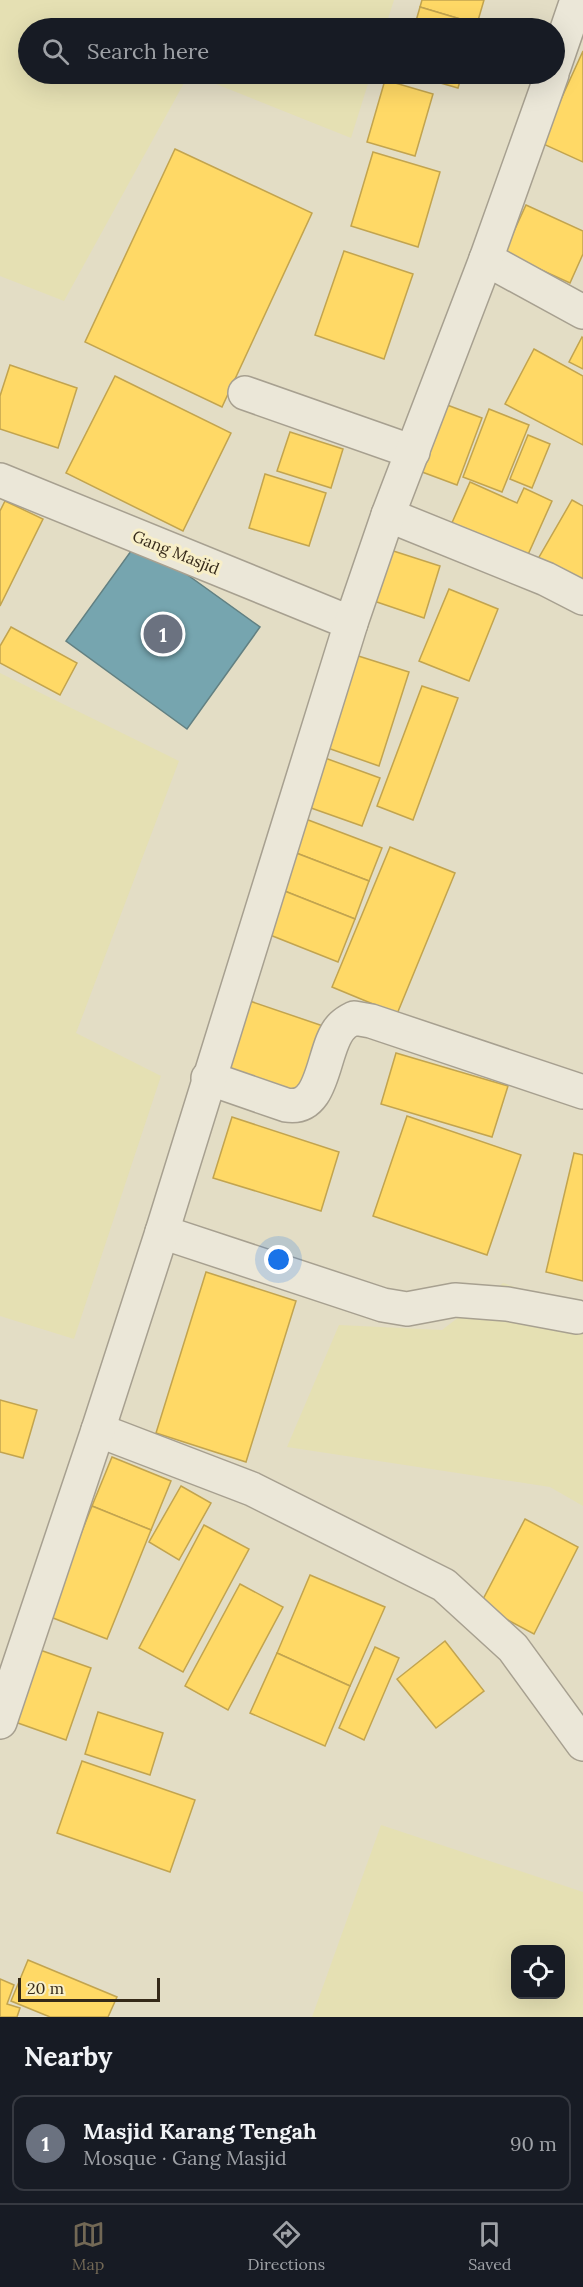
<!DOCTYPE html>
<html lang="en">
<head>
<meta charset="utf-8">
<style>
  :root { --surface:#171b24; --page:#20242c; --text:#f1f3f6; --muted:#9ea1a6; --line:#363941; --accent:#726855 }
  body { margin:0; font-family:Lora,serif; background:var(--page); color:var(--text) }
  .controls { position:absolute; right:18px; bottom:18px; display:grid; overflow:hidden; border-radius:12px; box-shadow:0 6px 24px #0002 }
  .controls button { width:54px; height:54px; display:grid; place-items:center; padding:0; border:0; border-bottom:2px solid var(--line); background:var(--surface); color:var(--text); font:30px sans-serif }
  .scale { position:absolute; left:18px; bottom:15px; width:142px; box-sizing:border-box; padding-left:6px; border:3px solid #352919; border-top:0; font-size:16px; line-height:21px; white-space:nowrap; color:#352919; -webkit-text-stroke:4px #f8efc8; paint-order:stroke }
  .you { position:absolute; left:279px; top:1260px; width:21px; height:21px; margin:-15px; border:4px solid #fff; border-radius:50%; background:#1a73e8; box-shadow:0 0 0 9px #1a73e833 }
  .badge { display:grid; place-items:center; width:39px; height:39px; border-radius:50%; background:var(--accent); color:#fff; font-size:20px; font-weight:700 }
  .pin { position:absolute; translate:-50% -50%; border:3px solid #fff; box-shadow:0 2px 6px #0006 }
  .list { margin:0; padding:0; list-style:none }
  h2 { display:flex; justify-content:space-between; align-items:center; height:78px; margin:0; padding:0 24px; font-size:26px }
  h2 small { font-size:20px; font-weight:400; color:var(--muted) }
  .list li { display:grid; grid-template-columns:39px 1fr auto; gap:18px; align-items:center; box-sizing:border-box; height:96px; margin:0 12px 12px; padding:0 12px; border:2px solid var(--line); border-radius:12px }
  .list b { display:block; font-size:22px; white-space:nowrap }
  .list p { margin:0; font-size:20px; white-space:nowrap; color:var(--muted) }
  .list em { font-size:20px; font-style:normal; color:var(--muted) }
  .icon { flex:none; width:33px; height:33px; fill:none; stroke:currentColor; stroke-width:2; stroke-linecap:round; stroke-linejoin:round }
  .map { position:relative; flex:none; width:583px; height:2017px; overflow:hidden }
  .search { position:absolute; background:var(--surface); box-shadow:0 6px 24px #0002; left:18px; right:18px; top:18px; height:66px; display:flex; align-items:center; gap:15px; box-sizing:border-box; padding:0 21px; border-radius:33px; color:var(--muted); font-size:22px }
  .sheet { height:186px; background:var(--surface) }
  nav { display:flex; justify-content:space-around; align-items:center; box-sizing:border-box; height:84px; border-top:2px solid var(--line); background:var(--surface); font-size:16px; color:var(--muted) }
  nav a { display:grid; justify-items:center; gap:3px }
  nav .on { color:var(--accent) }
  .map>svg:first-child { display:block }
  .farmland { fill:#e5e0b3; fill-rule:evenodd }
  .homes { fill:#ffd966; stroke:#c2a44f; stroke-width:1.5 }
  .public { fill:#76a5af; stroke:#628082; stroke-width:1.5 }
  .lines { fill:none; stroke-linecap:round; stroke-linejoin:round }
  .minor-casing { stroke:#a7a090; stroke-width:36 }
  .minor { stroke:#ebe7d8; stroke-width:33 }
  .labels { text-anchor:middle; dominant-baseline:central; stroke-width:6; stroke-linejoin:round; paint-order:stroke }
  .street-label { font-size:16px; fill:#352919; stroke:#f8efc8 }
</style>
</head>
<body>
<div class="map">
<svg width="583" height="2017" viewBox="0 0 583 2017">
  <rect width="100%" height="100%" fill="#e3ddc5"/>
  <!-- farmland -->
  <g class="farmland">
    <path d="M0,0H394L385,28H28V74H189L64,301L0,276Z"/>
    <path d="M191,74H371L351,138Z"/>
    <path d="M0,673L179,761L76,1033L161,1076L74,1339L0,1316Z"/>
    <path d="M503,1283L583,1309V1506L550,1487L287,1447L339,1325L442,1330Z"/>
    <path d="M381,1825L583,1892V2017H312ZM516,1950H560V1994H516Z"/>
  </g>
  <!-- homes -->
  <g class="homes">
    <path d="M422,0H484L477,24L420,7Z"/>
    <path d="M420,7L477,24L476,28H414Z"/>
    <path d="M583,51V162L541,143Z"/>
    <path d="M409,74H462L458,88Z"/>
    <path d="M385,80L433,94L415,156L367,142Z"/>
    <path d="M175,149L312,213L222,407L85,342Z"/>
    <path d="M373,152L440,172L418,247L351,226Z"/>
    <path d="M526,205L583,231V254L570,283L504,253Z"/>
    <path d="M344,251L413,274L384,359L315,335Z"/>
    <path d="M582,337L583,338V369L569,362Z"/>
    <path d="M534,349L583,376V445L505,404Z"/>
    <path d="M10,365L77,388L58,448L0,429V396Z"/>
    <path d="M115,376L231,433L183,531L66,473Z"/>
    <path d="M439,402L482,418L457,485L414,469Z"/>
    <path d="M489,409L529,425L502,492L463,477Z"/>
    <path d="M290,432L343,449L331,488L277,471Z"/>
    <path d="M528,435L550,444L532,488L510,479Z"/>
    <path d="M265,474L326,493L309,546L249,528Z"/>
    <path d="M470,482L517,503L524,488L552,501L522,568L447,534Z"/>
    <path d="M572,500L583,506V585L538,559Z"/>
    <path d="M5,501L43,519L0,606V511Z"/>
    <path d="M381,547L440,566L424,618L365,598Z"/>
    <path d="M449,589L498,609L469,681L419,661Z"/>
    <path d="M11,627L77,663L60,695L0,663V646Z"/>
    <path d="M352,654L409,672L379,766L322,746Z"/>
    <path d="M422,686L458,698L413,820L377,806Z"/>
    <path d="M314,754L380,778L362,826L297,803Z"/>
    <path d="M303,818L382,848L369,881L291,851Z"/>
    <path d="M390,847L455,873L397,1014L332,987Z"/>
    <path d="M291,851L369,881L355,919L277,888Z"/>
    <path d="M277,888L355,919L338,962L260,931Z"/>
    <path d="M244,999L323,1026L300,1093L221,1066Z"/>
    <path d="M396,1053L508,1086L492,1137L381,1104Z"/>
    <path d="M407,1116L521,1155L487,1255L373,1216Z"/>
    <path d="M232,1117L339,1152L321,1211L213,1178Z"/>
    <path d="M574,1153L583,1155V1281L546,1272Z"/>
    <path d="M206,1272L296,1301L246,1462L156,1433Z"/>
    <path d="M0,1400L37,1410L23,1458L0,1452Z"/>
    <path d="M112,1457L171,1481L151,1530L92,1506Z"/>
    <path d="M181,1486L211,1503L179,1560L149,1542Z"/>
    <path d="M92,1506L151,1530L107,1639L48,1616Z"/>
    <path d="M525,1519L578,1547L534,1634L480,1605Z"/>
    <path d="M204,1525L249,1549L183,1672L139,1648Z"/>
    <path d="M310,1575L385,1607L350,1686L277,1653Z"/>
    <path d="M240,1584L283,1607L228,1710L185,1686Z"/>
    <path d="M445,1641L484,1691L436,1728L397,1679Z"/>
    <path d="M375,1647L399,1658L364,1740L339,1728Z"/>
    <path d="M40,1650L91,1668L66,1740L15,1722Z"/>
    <path d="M277,1653L350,1686L325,1746L250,1713Z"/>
    <path d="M98,1712L163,1733L150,1775L85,1754Z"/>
    <path d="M82,1761L195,1800L170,1872L57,1833Z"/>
    <path d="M28,1960L117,1997L108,2017H50L11,2001Z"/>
    <path d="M0,1979L14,1985L7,2004L20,2008L17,2017H0Z"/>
  </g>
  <!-- public -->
  <path class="public" d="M139,540L260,627L187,729L66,641Z"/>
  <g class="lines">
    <defs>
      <g id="minor">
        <path d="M554,67L577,0"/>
        <path d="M486,259L583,312"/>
        <path d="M245,393L413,452"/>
        <path d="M0,480L351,623"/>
        <path d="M388,515L546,579L583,598"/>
        <path d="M208,1078L286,1105C327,1112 321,1046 342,1026C345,1023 350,1020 354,1018L371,1021L583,1092"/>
        <path d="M162,1232L383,1305L407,1309L455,1300L507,1304L577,1317"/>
        <path d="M98,1430L252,1489L444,1585L513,1648L583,1744"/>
        <path d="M0,1722L98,1430L162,1232L351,623L388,515L486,259L552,74"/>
      </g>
    </defs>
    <!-- minor casing -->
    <use href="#minor" class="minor-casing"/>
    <!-- minor -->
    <use href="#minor" class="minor"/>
  </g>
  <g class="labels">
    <!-- street labels -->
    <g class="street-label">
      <text transform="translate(176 552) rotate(22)">Gang Masjid</text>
    </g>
  </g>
</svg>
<div class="controls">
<button><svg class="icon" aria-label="locate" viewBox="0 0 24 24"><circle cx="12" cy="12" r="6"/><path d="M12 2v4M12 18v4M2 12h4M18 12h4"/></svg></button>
</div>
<div class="scale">20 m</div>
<div class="you"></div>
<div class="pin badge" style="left:163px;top:634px;background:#6b7280">1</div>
<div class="search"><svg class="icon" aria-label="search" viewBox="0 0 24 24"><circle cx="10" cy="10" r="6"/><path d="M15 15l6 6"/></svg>Search here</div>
</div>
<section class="sheet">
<h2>Nearby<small></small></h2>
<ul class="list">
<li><span class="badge" style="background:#6b7280">1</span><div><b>Masjid Karang Tengah</b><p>Mosque · Gang Masjid</p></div><em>90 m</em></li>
</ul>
</section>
<nav>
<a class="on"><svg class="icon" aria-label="map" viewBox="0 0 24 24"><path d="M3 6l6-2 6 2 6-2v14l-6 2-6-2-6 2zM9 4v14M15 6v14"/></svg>Map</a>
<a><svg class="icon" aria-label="directions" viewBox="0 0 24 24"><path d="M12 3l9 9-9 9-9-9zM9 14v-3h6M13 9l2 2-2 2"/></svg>Directions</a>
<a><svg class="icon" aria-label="saved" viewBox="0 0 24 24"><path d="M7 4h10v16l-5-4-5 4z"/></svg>Saved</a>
</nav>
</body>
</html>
